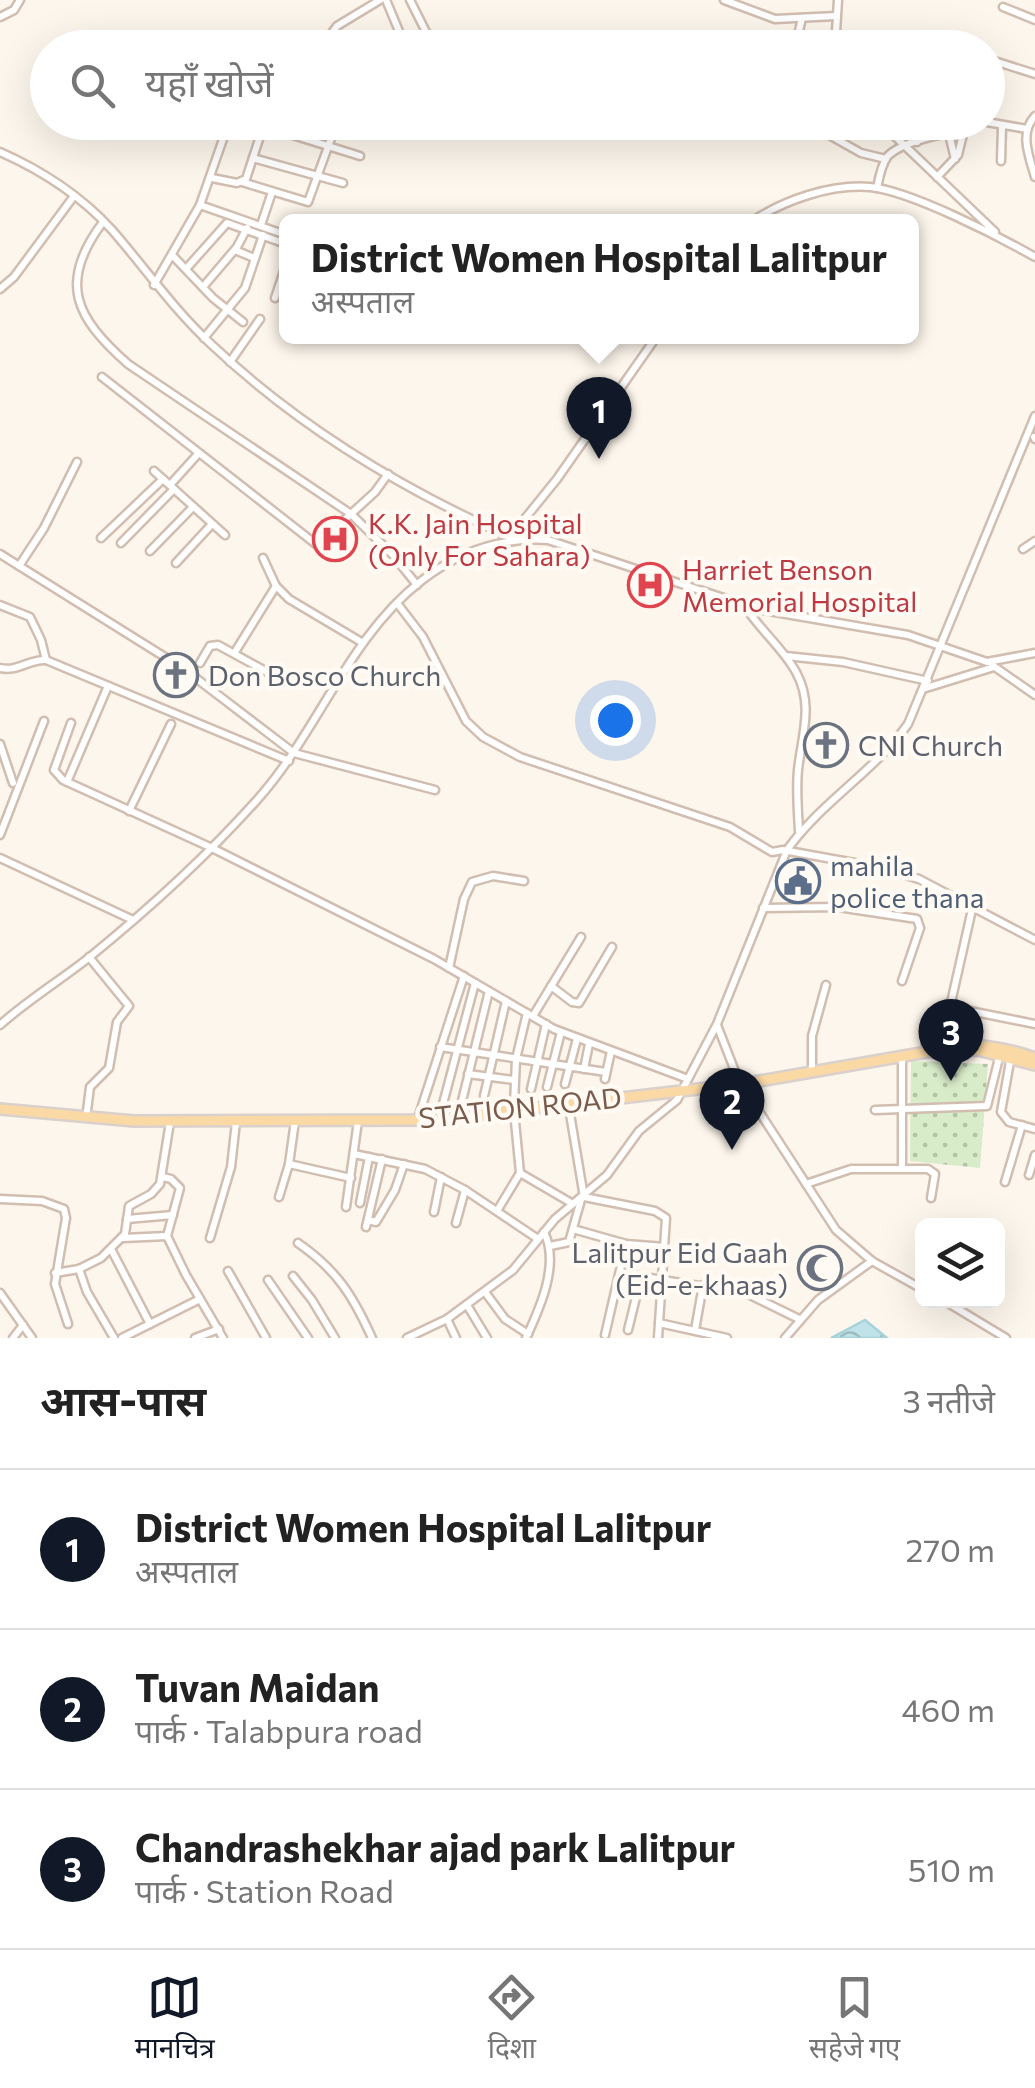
<!DOCTYPE html>
<html lang="hi">
<head>
<meta charset="utf-8">
<style>
  :root { --surface:#fff; --page:#f2f2f2; --text:#222; --muted:#767676; --line:#e0e0e0; --accent:#111827 }
  body { margin:0; font-family:Commissioner,"Noto Sans Devanagari",sans-serif; background:var(--page); color:var(--text) }
  .controls { position:absolute; right:30px; bottom:30px; display:grid; overflow:hidden; border-radius:15px; box-shadow:0 10px 40px #0002 }
  .controls button { width:90px; height:90px; display:grid; place-items:center; padding:0; border:0; border-bottom:2px solid var(--line); background:var(--surface); color:var(--text); font:50px sans-serif }
  .you { position:absolute; left:615px; top:720px; width:35px; height:35px; margin:-25px; border:8px solid #fff; border-radius:50%; background:#1a73e8; box-shadow:0 0 0 15px #1a73e833 }
  .badge { display:grid; place-items:center; width:65px; height:65px; border-radius:50%; background:var(--accent); color:#fff; font-size:32px; font-weight:700 }
  .pin { position:absolute; translate:-50% -82px; filter:drop-shadow(0 2px 5px #0008) }
  .pin::after { content:''; position:absolute; top:52px; width:35px; height:30px; background:inherit; clip-path:polygon(0 0,100% 0,50% 100%) }
  .popup { position:absolute; left:279px; top:214px; width:640px; height:130px; box-sizing:border-box; display:grid; place-content:center; border-radius:15px; background:var(--surface); filter:drop-shadow(0 2px 8px #0005); font-size:32px; white-space:nowrap; color:var(--muted) }
  .popup b { font-size:38px; color:var(--text) }
  .popup::after { content:''; position:absolute; left:50%; top:100%; margin-left:-20px; border:20px solid transparent; border-top-color:var(--surface) }
  .list { margin:0; padding:0; list-style:none }
  h2 { display:flex; justify-content:space-between; align-items:center; height:130px; margin:0; padding:0 40px; font-size:42px }
  h2 small { font-size:32px; font-weight:400; color:var(--muted) }
  .list li { display:grid; grid-template-columns:65px 1fr auto; gap:30px; align-items:center; box-sizing:border-box; height:160px; padding:0 40px; border-top:2px solid var(--line) }
  .list b { display:block; font-size:38px; white-space:nowrap }
  .list p { margin:0; font-size:32px; white-space:nowrap; color:var(--muted) }
  .list em { font-size:32px; font-style:normal; color:var(--muted) }
  .icon { flex:none; width:55px; height:55px; fill:none; stroke:currentColor; stroke-width:2; stroke-linecap:round; stroke-linejoin:round }
  .map { position:relative; flex:none; width:1035px; height:1338px; overflow:hidden }
  .search { position:absolute; background:var(--surface); box-shadow:0 10px 40px #0002; left:30px; right:30px; top:30px; height:110px; display:flex; align-items:center; gap:25px; box-sizing:border-box; padding:0 35px; border-radius:55px; color:var(--muted); font-size:38px }
  .sheet { height:610px; background:var(--surface) }
  nav { display:flex; justify-content:space-around; align-items:center; box-sizing:border-box; height:140px; border-top:2px solid var(--line); background:var(--surface); font-size:28px; color:var(--muted) }
  nav a { display:grid; justify-items:center; gap:5px }
  nav .on { color:var(--accent) }
  .map>svg:first-child { display:block }
  .park { fill:url(#park-dots) }
  .water { fill:url(#water-waves); stroke:#a5d3da; stroke-width:2.5 }
  .lines { fill:none; stroke-linecap:round; stroke-linejoin:round }
  .minor-casing { stroke:#d1beb0; stroke-width:11 }
  .major-casing { stroke:#dad1cd; stroke-width:14 }
  .minor { stroke:#fff; stroke-width:6 }
  .major { stroke:#fbd9a5; stroke-width:9 }
  .labels { text-anchor:middle; dominant-baseline:central; stroke-width:9; stroke-linejoin:round; paint-order:stroke }
  .health-label { font-size:28px; fill:#be3a42; stroke:#fffaf3; text-anchor:start }
  .worship-label { font-size:28px; fill:#5b616d; stroke:#fffaf3; text-anchor:start }
  .service-label { font-size:28px; fill:#4e5e75; stroke:#fffaf3; text-anchor:start }
  .street-label { font-size:28px; fill:#7a5c4d; stroke:#fffaf3 }
</style>
</head>
<body>
<div class="map">
<svg width="1035" height="1338" viewBox="0 0 1035 1338">
  <defs>
    <pattern id="park-dots" width="8" height="8" patternUnits="userSpaceOnUse" patternTransform="scale(2.5)"><rect width="8" height="8" fill="#d8ecc9"/><path d="M2 2h.1M6 6h.1" fill="none" stroke="#b4c2a5" stroke-width="1.8" stroke-linecap="round"/></pattern>
    <pattern id="water-waves" width="16" height="10" patternUnits="userSpaceOnUse" patternTransform="scale(2.5)"><rect width="16" height="10" fill="#bfe3e8"/><path d="M0 5q4-4 8 0t8 0" fill="none" stroke="#a0bbbe"/></pattern>
  </defs>
  <rect width="100%" height="100%" fill="#fdf6ec"/>
  <!-- park -->
  <path class="park" d="M911,1061L988,1064L980,1168L910,1161Z"/>
  <!-- water -->
  <path class="water" d="M865,1320L887,1338H831Z"/>
  <g class="lines">
    <defs>
      <g id="minor">
        <path d="M386,0L406,48"/>
        <path d="M410,0L434,48"/>
        <path d="M724,0L775,19L836,16"/>
        <path d="M1003,7L1035,20"/>
        <path d="M0,17L14,10L20,0"/>
        <path d="M777,38L810,48"/>
        <path d="M971,42L974,48"/>
        <path d="M321,48L337,26L380,0"/>
        <path d="M795,48L802,18"/>
        <path d="M822,48L834,45"/>
        <path d="M835,48L838,0"/>
        <path d="M988,59L1035,74"/>
        <path d="M1035,116C1019,133 1029,156 1035,177"/>
        <path d="M251,122L360,156"/>
        <path d="M366,122L394,132"/>
        <path d="M806,122L861,153L886,159"/>
        <path d="M880,122L995,232"/>
        <path d="M911,122L917,142"/>
        <path d="M946,122L955,159"/>
        <path d="M987,122L1027,129"/>
        <path d="M0,152C41,170 82,197 112,230C146,269 174,310 212,345C298,426 404,490 512,538"/>
        <path d="M253,158L343,183"/>
        <path d="M1001,161L1002,126"/>
        <path d="M937,177L958,155L966,122"/>
        <path d="M212,178L237,183L246,179L264,124"/>
        <path d="M242,182L308,202L337,122"/>
        <path d="M877,188C879,178 881,166 887,157C900,142 943,133 963,131"/>
        <path d="M200,205L286,235"/>
        <path d="M103,222C57,283 76,318 128,364L351,514L393,555L417,585"/>
        <path d="M751,222C784,200 830,184 870,187C911,191 998,236 1035,257"/>
        <path d="M261,225L272,192"/>
        <path d="M235,250L254,258"/>
        <path d="M173,256L213,298L243,322"/>
        <path d="M186,269L227,223L286,244"/>
        <path d="M154,285L200,205L229,122"/>
        <path d="M203,287L237,247L247,228"/>
        <path d="M0,289L14,277L74,196"/>
        <path d="M275,298L286,265"/>
        <path d="M204,338L245,288L263,235"/>
        <path d="M230,362L260,319"/>
        <path d="M102,377L317,545L375,492L388,474"/>
        <path d="M1034,437L1035,439"/>
        <path d="M154,471L225,535"/>
        <path d="M170,485L198,454"/>
        <path d="M510,537L557,479L657,336"/>
        <path d="M101,538L163,479"/>
        <path d="M121,543L174,489"/>
        <path d="M1023,549L1035,541"/>
        <path d="M150,551L193,507"/>
        <path d="M0,554L184,669L294,753L435,790"/>
        <path d="M263,558L276,586L289,599L363,643"/>
        <path d="M176,563L212,524"/>
        <path d="M19,566L44,528L77,462"/>
        <path d="M397,603L423,637L466,721L483,737L520,757L730,827L772,852L783,850L882,868L919,879L1035,940"/>
        <path d="M0,605L30,617L41,640L46,660"/>
        <path d="M744,605C759,629 782,647 796,672C814,705 802,734 798,770C796,790 798,811 799,831"/>
        <path d="M235,652L276,586"/>
        <path d="M786,656L843,662L928,681"/>
        <path d="M200,663L210,646L218,645L280,679"/>
        <path d="M992,665L1035,695"/>
        <path d="M0,668C18,672 29,659 46,660L289,761"/>
        <path d="M926,688L994,667"/>
        <path d="M71,723L54,770L63,780L212,848L434,959L554,1029L688,1079"/>
        <path d="M0,744L13,783"/>
        <path d="M67,782L108,686"/>
        <path d="M129,811L171,724"/>
        <path d="M0,835L44,721"/>
        <path d="M0,858L133,920"/>
        <path d="M973,905L950,1007L1035,1024"/>
        <path d="M763,908L838,907L917,919L920,928L902,981"/>
        <path d="M449,968L464,899L472,882L493,876L524,881"/>
        <path d="M551,986L572,1002L579,1003L612,947"/>
        <path d="M533,1016L581,937"/>
        <path d="M0,1025C29,999 61,980 91,956C150,908 207,856 257,800C318,732 348,638 421,581C458,552 500,537 548,540L757,609L908,635L987,662L1035,653"/>
        <path d="M717,1025L738,1079L836,1230L872,1261L922,1289"/>
        <path d="M440,1047L606,1072"/>
        <path d="M1011,1056L1001,1112L1009,1122L1035,1129"/>
        <path d="M902,1057V1167"/>
        <path d="M812,1068V1036L826,985"/>
        <path d="M584,1069L589,1044"/>
        <path d="M468,1074L514,1080"/>
        <path d="M605,1079L611,1051"/>
        <path d="M565,1084L577,1039"/>
        <path d="M547,1087L561,1032"/>
        <path d="M531,1089L546,1024"/>
        <path d="M484,1096L506,1001"/>
        <path d="M568,1102L584,1197L655,1211L666,1218L658,1338"/>
        <path d="M514,1105L516,1059L527,1013"/>
        <path d="M875,1110L987,1106L1000,1054"/>
        <path d="M87,1111L90,1087L109,1068L117,1022L129,1006L89,957"/>
        <path d="M514,1111L520,1173"/>
        <path d="M459,1113L489,991"/>
        <path d="M419,1115L464,976"/>
        <path d="M440,1115L475,983"/>
        <path d="M354,1154L425,1169L465,1190L538,1239"/>
        <path d="M289,1164L351,1178"/>
        <path d="M1029,1175L1035,1155"/>
        <path d="M163,1177L171,1179L180,1188L167,1236"/>
        <path d="M1005,1182L1022,1125"/>
        <path d="M806,1184L851,1169H928L935,1174L931,1198"/>
        <path d="M279,1197L289,1164L295,1121"/>
        <path d="M0,1199L42,1201L64,1209L66,1218L55,1284L68,1324"/>
        <path d="M360,1203L369,1157"/>
        <path d="M346,1207L358,1121"/>
        <path d="M497,1211L520,1173L573,1204"/>
        <path d="M434,1212L441,1177"/>
        <path d="M127,1219L173,1215"/>
        <path d="M368,1220L376,1222L395,1190L404,1164"/>
        <path d="M456,1223L465,1190"/>
        <path d="M366,1227L382,1159"/>
        <path d="M573,1229L626,1244L665,1247"/>
        <path d="M123,1238L167,1236L186,1275L223,1338"/>
        <path d="M210,1238L231,1167L236,1122"/>
        <path d="M298,1243C337,1270 353,1296 372,1338"/>
        <path d="M550,1246L569,1242L581,1200"/>
        <path d="M111,1249L150,1324"/>
        <path d="M79,1269L87,1292L114,1338"/>
        <path d="M228,1271L266,1338"/>
        <path d="M55,1273L79,1269L101,1258L125,1234L129,1206L151,1194L160,1184L170,1122"/>
        <path d="M620,1273L748,1294L799,1319"/>
        <path d="M293,1276L312,1300L335,1338"/>
        <path d="M268,1280L308,1338"/>
        <path d="M485,1292L505,1319L528,1334"/>
        <path d="M0,1293L32,1338"/>
        <path d="M943,1300L1006,1338"/>
        <path d="M467,1305L487,1338"/>
        <path d="M447,1319L456,1338"/>
        <path d="M659,1323L727,1338"/>
        <path d="M628,1330L641,1277"/>
        <path d="M695,1330L703,1285"/>
        <path d="M605,1335L626,1244"/>
        <path d="M13,1338L23,1325"/>
        <path d="M122,1338L200,1299"/>
        <path d="M195,1338L219,1329"/>
        <path d="M407,1338L447,1319L513,1270L555,1219L607,1175L639,1131L677,1100L717,1024L787,850C821,802 874,772 908,724L1035,416"/>
        <path d="M526,1338C540,1308 560,1264 544,1232"/>
        <path d="M785,1338L818,1300L872,1261"/>
      </g>
      <g id="major">
        <path d="M927,1046C965,1042 999,1045 1035,1058"/>
        <path d="M0,1109L134,1121L430,1120L742,1084L927,1052L978,1050L1035,1065"/>
      </g>
    </defs>
    <!-- minor casing -->
    <use href="#minor" class="minor-casing"/>
    <!-- major casing -->
    <use href="#major" class="major-casing"/>
    <!-- minor -->
    <use href="#minor" class="minor"/>
    <!-- major -->
    <use href="#major" class="major"/>
  </g>
  <!-- icons -->
  <defs>
    <symbol id="hospital-ring" viewBox="-11 -11 22 22"><circle r="9.5" fill="#fffaf3" stroke="#e0444e" stroke-width="1.5"/><path d="M-5-5h3v3.5h4V-5h3V5h-3V1.5h-4V5h-3Z" fill="#e0444e"/></symbol>
    <symbol id="church-ring" viewBox="-11 -11 22 22"><circle r="9.5" fill="#fffaf3" stroke="#6b7280" stroke-width="1.5"/><path d="M-1.2-6h2.4v3.5h3.3v2.4h-3.3V6h-2.4V-.1h-3.3v-2.4h3.3Z" fill="#6b7280"/></symbol>
    <symbol id="civic-ring" viewBox="-11 -11 22 22"><circle r="9.5" fill="#fffaf3" stroke="#5c6f8a" stroke-width="1.5"/><path d="M-.6-6.5H3V-4.5H.6V-3L4-1V1h2V6H-6V1h2V-1L-.6-3ZM-1.2 2.5V6h2.4V2.5Z" fill="#5c6f8a"/></symbol>
    <symbol id="mosque-ring" viewBox="-11 -11 22 22"><circle r="9.5" fill="#fffaf3" stroke="#6b7280" stroke-width="1.5"/><path d="M3.5-4.9A6 6 0 1 0 3.5 4.9A5 5 0 1 1 3.5-4.9Z" fill="#6b7280"/></symbol>
  </defs>
  <g fill-rule="evenodd">
    <use href="#hospital-ring" x="310" y="514" width="50" height="50"/>
    <use href="#hospital-ring" x="625" y="560" width="50" height="50"/>
    <use href="#church-ring" x="151" y="650" width="50" height="50"/>
    <use href="#church-ring" x="801" y="720" width="50" height="50"/>
    <use href="#civic-ring" x="773" y="856" width="50" height="50"/>
    <use href="#mosque-ring" x="795" y="1243" width="50" height="50"/>
  </g>
  <g class="labels">
    <!-- health labels -->
    <g class="health-label">
      <text x="368" y="523">K.K. Jain Hospital<tspan x="368" dy="32">(Only For Sahara)</tspan></text>
      <text x="682" y="569">Harriet Benson<tspan x="682" dy="32">Memorial Hospital</tspan></text>
    </g>
    <!-- worship labels -->
    <g class="worship-label">
      <text x="208" y="675">Don Bosco Church</text>
      <text x="858" y="745">CNI Church</text>
      <text x="788" y="1252" text-anchor="end">Lalitpur Eid Gaah<tspan x="788" dy="32">(Eid-e-khaas)</tspan></text>
    </g>
    <!-- service labels -->
    <g class="service-label">
      <text x="830" y="865">mahila<tspan x="830" dy="32">police thana</tspan></text>
    </g>
    <!-- street labels -->
    <g class="street-label">
      <text transform="translate(520 1107) rotate(-6)">STATION ROAD</text>
    </g>
  </g>
</svg>
<div class="controls">
<button><svg class="icon" aria-label="layers" viewBox="0 0 24 24"><path d="M12 4l9 5-9 5-9-5zM3 14l9 5 9-5"/></svg></button>
</div>
<div class="you"></div>
<div class="pin badge" style="left:599px;top:459px">1</div>
<div class="popup"><b>District Women Hospital Lalitpur</b>अस्पताल</div>
<div class="pin badge" style="left:732px;top:1150px">2</div>
<div class="pin badge" style="left:951px;top:1081px">3</div>
<div class="search"><svg class="icon" aria-label="search" viewBox="0 0 24 24"><circle cx="10" cy="10" r="6"/><path d="M15 15l6 6"/></svg>यहाँ खोजें</div>
</div>
<section class="sheet">
<h2>आस-पास<small>3 नतीजे</small></h2>
<ul class="list">
<li><span class="badge">1</span><div><b>District Women Hospital Lalitpur</b><p>अस्पताल</p></div><em>270 m</em></li>
<li><span class="badge">2</span><div><b>Tuvan Maidan</b><p>पार्क · Talabpura road</p></div><em>460 m</em></li>
<li><span class="badge">3</span><div><b>Chandrashekhar ajad park Lalitpur</b><p>पार्क · Station Road</p></div><em>510 m</em></li>
</ul>
</section>
<nav>
<a class="on"><svg class="icon" aria-label="map" viewBox="0 0 24 24"><path d="M3 6l6-2 6 2 6-2v14l-6 2-6-2-6 2zM9 4v14M15 6v14"/></svg>मानचित्र</a>
<a><svg class="icon" aria-label="directions" viewBox="0 0 24 24"><path d="M12 3l9 9-9 9-9-9zM9 14v-3h6M13 9l2 2-2 2"/></svg>दिशा</a>
<a><svg class="icon" aria-label="saved" viewBox="0 0 24 24"><path d="M7 4h10v16l-5-4-5 4z"/></svg>सहेजे गए</a>
</nav>
</body>
</html>
